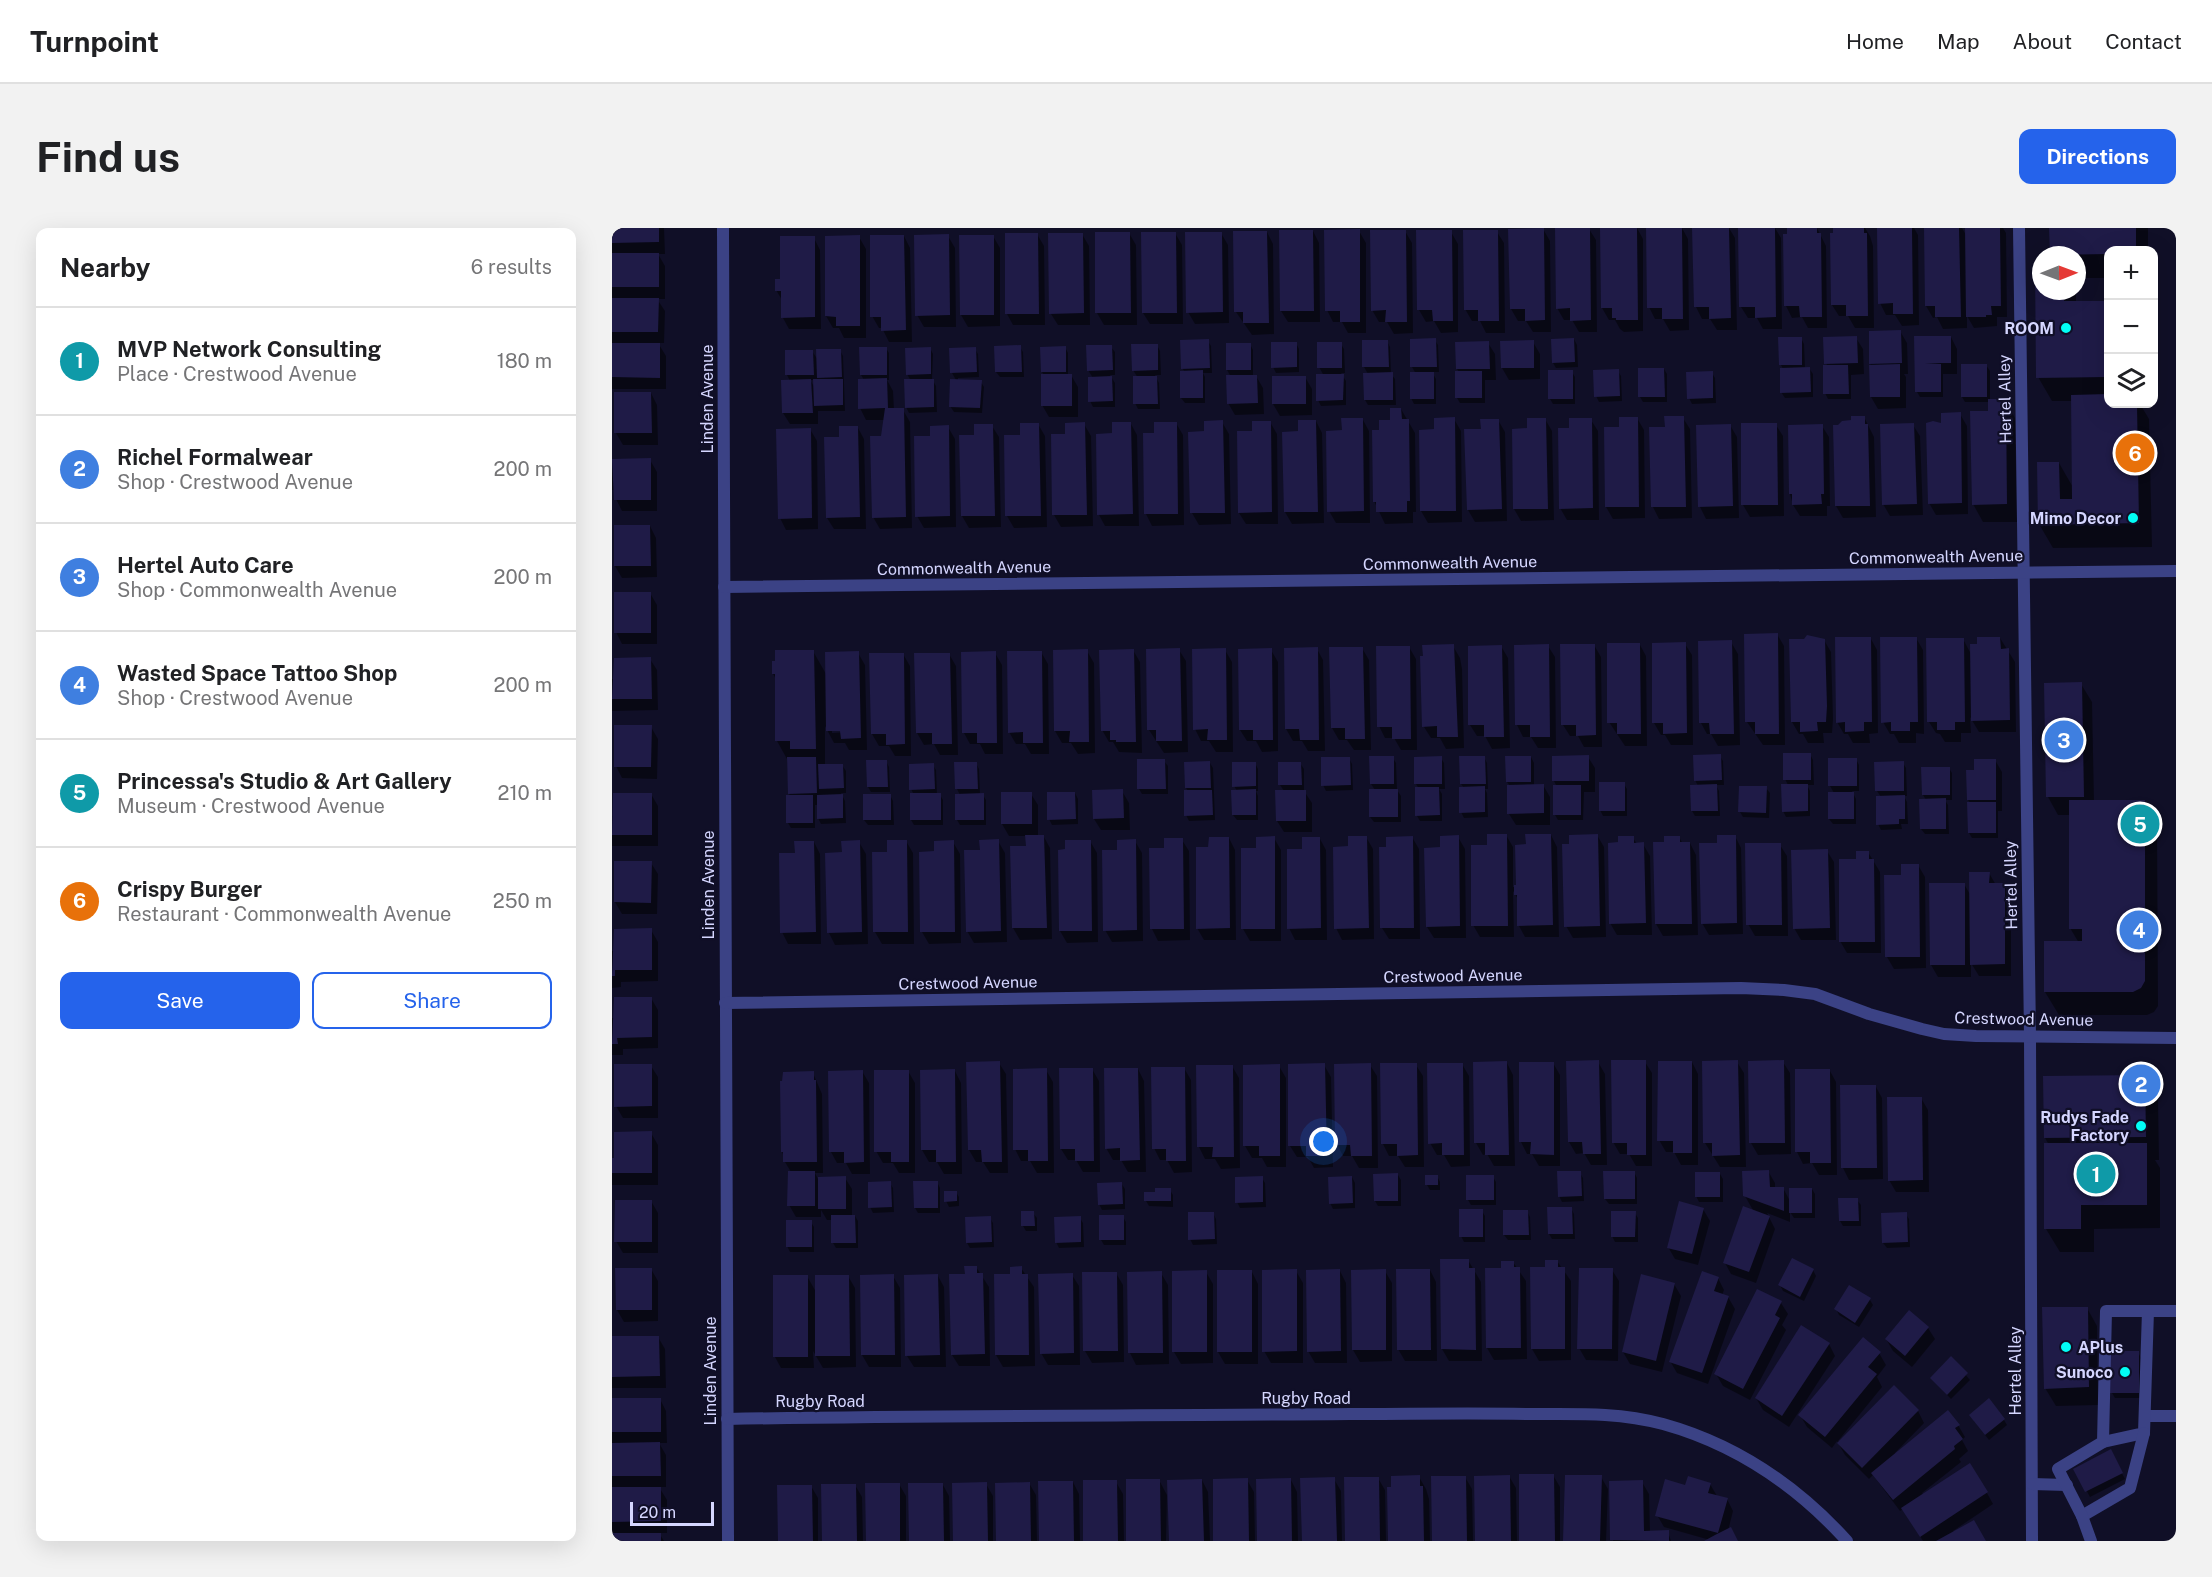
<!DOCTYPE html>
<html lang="en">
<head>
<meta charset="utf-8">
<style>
  :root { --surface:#fff; --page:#f2f2f2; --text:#202124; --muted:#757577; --line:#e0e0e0; --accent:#2563eb }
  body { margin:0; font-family:"Public Sans",sans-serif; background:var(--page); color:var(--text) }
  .controls { position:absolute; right:18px; top:18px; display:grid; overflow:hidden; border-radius:12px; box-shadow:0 6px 24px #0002 }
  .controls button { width:54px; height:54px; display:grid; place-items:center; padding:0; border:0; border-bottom:2px solid var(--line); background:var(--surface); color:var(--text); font:30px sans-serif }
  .compass { position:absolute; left:1420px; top:18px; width:54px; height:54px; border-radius:50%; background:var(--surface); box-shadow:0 6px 24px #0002; rotate:89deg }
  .scale { position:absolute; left:18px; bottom:15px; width:84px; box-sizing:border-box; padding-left:6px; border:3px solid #d5d6ff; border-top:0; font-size:16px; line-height:21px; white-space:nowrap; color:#d5d6ff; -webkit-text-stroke:4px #100f27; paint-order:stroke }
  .you { position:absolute; left:712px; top:914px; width:21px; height:21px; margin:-15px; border:4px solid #fff; border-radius:50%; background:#1a73e8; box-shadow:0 0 0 9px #1a73e833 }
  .badge { display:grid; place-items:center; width:39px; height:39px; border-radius:50%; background:var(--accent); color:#fff; font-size:20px; font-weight:700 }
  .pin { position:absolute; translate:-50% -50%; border:3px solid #fff; box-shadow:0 2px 6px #0006 }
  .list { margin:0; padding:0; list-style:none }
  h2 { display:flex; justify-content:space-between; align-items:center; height:78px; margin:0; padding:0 24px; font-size:26px }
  h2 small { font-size:20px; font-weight:400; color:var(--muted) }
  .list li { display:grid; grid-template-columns:39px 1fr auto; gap:18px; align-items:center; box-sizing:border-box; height:108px; padding:0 24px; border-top:2px solid var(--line) }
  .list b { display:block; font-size:22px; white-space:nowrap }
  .list p { margin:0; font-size:20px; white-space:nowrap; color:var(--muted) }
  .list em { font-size:20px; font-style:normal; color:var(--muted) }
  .actions { display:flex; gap:12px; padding:18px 24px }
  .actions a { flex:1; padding:14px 0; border:2px solid var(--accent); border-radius:12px; text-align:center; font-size:21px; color:var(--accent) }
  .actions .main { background:var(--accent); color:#fff }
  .icon { flex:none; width:33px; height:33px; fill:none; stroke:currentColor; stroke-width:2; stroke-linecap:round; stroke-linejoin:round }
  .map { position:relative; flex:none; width:1564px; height:1313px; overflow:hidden; border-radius:12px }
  header { display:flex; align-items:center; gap:36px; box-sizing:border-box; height:84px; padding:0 30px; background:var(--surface); border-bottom:2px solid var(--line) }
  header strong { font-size:28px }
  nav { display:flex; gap:33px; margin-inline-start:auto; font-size:21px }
  .intro { display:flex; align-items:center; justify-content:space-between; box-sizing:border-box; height:144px; padding:0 36px }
  h1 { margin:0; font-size:42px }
  .button { padding:15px 27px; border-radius:12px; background:var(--accent); color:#fff; font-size:21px; font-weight:700 }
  main { display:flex; gap:36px; padding:0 36px }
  aside { flex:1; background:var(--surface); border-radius:12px; box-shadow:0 6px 24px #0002 }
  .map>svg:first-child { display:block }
  .shadow { fill:#0007; fill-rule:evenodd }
  .building { fill:#1f1b47 }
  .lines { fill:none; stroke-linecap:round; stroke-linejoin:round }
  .lane { stroke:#3b4285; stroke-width:12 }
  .street { stroke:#3b4285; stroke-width:12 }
  .poi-dot { fill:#02fef6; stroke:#100f27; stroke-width:2 }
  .labels { text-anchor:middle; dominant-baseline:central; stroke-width:4.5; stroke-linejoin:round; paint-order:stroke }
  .poi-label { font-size:16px; font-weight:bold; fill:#d5d6ff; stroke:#100f27; text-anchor:end }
  .street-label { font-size:16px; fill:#d5d6ff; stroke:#100f27 }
</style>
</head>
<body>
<header>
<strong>Turnpoint</strong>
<nav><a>Home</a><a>Map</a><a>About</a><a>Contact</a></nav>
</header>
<div class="intro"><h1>Find us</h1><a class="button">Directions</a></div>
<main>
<aside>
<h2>Nearby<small>6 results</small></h2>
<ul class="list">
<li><span class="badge" style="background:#0f9aa8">1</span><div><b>MVP Network Consulting</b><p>Place · Crestwood Avenue</p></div><em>180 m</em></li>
<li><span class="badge" style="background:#3f7fe0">2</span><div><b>Richel Formalwear</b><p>Shop · Crestwood Avenue</p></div><em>200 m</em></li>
<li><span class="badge" style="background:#3f7fe0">3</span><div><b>Hertel Auto Care</b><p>Shop · Commonwealth Avenue</p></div><em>200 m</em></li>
<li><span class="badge" style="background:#3f7fe0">4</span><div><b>Wasted Space Tattoo Shop</b><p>Shop · Crestwood Avenue</p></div><em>200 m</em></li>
<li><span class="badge" style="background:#0f9aa8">5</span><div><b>Princessa's Studio &amp; Art Gallery</b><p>Museum · Crestwood Avenue</p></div><em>210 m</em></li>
<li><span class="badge" style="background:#e8710a">6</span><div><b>Crispy Burger</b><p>Restaurant · Commonwealth Avenue</p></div><em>250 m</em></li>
</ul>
<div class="actions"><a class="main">Save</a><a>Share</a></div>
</aside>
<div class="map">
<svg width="1564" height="1313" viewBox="0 0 1564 1313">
  <rect width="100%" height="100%" fill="#100f27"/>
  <!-- shadow -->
  <g class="shadow">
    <path d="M0,0H52L53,26H46L53,38V71H45L53,83L52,115H46L54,128V161H0Z"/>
    <path d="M990,0H1025L1031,11V103L1012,104L1008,101L1003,92H997L990,80Z"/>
    <path d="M1036,0H1070L1076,11L1077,102L1058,103L1051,91H1043L1037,79Z"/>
    <path d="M1082,0H1117L1123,10L1125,102H1105L1098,91H1090L1084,79Z"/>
    <path d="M1127,0H1163L1169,10L1170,101H1151L1145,90H1136L1129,79Z"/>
    <path d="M1177,0H1205L1214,18L1215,100H1196L1190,89L1180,90L1174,78Z"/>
    <path d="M1222,0H1253L1258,8L1261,18L1262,100H1243L1236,88H1227L1220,77Z"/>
    <path d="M1267,0H1302L1306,7L1307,97L1290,98L1283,87H1274L1268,75Z"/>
    <path d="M1313,0H1350L1354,7V0H1391L1394,5L1395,89H1385V98L1362,100L1355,88V100L1331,101L1325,89L1321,90L1314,78Z"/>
    <path d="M1439,0H1536V22H1496V50H1465V27H1440Z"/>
    <path d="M931,1L938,13L939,104H921L914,93H906L899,81Z"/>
    <path d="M977,1L984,12L985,104H967L960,92H952L945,80Z"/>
    <path d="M701,3L707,15L708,94H676L669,83Z"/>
    <path d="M747,3L754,15V105H736L730,94H721L715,82Z"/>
    <path d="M793,3L800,15L801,105L782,106L775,94H767L760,82Z"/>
    <path d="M655,4L661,16L662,106L640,107L624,84Z"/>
    <path d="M839,4L846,16V104L829,105L822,93L814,94L807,82Z"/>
    <path d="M885,4L892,15L893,105H874L868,93H860L853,81Z"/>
    <path d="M517,5L524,17L525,97H492L485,85L484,6Z"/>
    <path d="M563,5L570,17L571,96H538L531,85Z"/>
    <path d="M609,5L616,17L617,95L583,96L576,84Z"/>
    <path d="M425,6L432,18L433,97H401L395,86Z"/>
    <path d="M470,6L477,18L478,97H446L439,86Z"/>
    <path d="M292,8L298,20L300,114H277L270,100H267L260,88Z"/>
    <path d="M336,8L343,20L344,99H312L305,87Z"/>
    <path d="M381,8L388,20V98L356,99L349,87Z"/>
    <path d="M247,9L254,21V110H232L227,100H221L214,88Z"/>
    <path d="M202,10L208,22L209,101H177L171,90L170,72L164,62Z"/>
    <path d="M1425,38H1429V63H1464V74H1496V176H1528L1537,191L1540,319L1441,320L1427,296L1447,235L1462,261L1460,173H1440L1426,149Z"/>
    <path d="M1288,103L1295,115L1296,146H1292L1294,149V180L1266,181L1259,169L1258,104Z"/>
    <path d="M1339,109L1345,121V146H1331V169H1308L1305,164V137Z"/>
    <path d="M1189,110L1192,116L1193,140H1197L1201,146V169L1173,170L1169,164L1171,141L1169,137Z"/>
    <path d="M1244,110L1251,121L1252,146L1239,147V171H1216L1213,165L1216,139L1214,135Z"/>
    <path d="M962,111L965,117L966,139L944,140L941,135Z"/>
    <path d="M823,112L826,117L827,144H820L824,151V176H802L799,170L804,146L800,139Z"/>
    <path d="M596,113L599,118L600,145H591L593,149V175H573L569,170L573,144L570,140Z"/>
    <path d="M775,113L778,119L779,146L783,151L784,177H756L753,172L756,146L752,139Z"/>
    <path d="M921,114L928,126V151L897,152L890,140Z"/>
    <path d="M684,115L687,121V144L664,145L661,139Z"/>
    <path d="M876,115L883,126L884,152H873V175H848L845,170L847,144L845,141Z"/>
    <path d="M638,116L641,122V148H644L651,160L652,186L623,187L616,175L619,149L615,142V117Z"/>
    <path d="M729,116L732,121L733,145H729L734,153V177L709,178L706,172L712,148L707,139Z"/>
    <path d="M545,117L548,123L549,147H543L547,155L548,181H526L523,175L526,150L521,142Z"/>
    <path d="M408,119L411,124L412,149H388L384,144Z"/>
    <path d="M453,119L456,125V147H459L466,159V189H437L430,177L432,147L430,144Z"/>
    <path d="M499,119L503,124V147H498L503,155V179H481L478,173L481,150L476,142Z"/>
    <path d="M274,120L277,125V152H275L281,163L282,182H291L298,194L300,300L268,301L261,289L273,192H254L248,180L252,152L249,147Z"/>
    <path d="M318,120L321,126L320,151L324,158L325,184L297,185L294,179L299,153L295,146Z"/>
    <path d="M363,121L366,126L367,149L346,150V152L369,154L372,159L370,185L342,184L338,178L344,152L340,145Z"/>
    <path d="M228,122L231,128L233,183H206V196H178L171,185L178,153L175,147L200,123L206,132ZM198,152H203V160Z"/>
    <path d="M1374,137L1378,143V172H1393L1403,190L1405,294H1371L1361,276L1378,184L1377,174H1353L1350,169Z"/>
    <path d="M1027,141H1052L1055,146V174H1031L1028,169Z"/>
    <path d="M1006,143L1009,148L1010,173L987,174L984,168Z"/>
    <path d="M960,144L963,149V176H941L938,171Z"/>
    <path d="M1100,145L1103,150L1104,175L1080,176L1077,170Z"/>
    <path d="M693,149L700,161V187L668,188L661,176Z"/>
    <path d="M39,165L45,177L46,217H11L4,205L3,166Z"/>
    <path d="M789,181L803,205L804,284H801V295L773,296L762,273L769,203Z"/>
    <path d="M1348,186L1355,198L1356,286L1324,287L1317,275L1331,197Z"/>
    <path d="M1252,189L1262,209L1264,289L1231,290L1224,278L1241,194Z"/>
    <path d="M1025,190L1032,202L1033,290L1001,291L994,279L1008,200Z"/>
    <path d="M1071,190L1078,201L1080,290L1047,291L1041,279L1039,201L1054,200Z"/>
    <path d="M842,191L849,203L850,294L816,295L809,283L808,203H823Z"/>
    <path d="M933,191L940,203L942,292L909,293L902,281L917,202Z"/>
    <path d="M751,192L757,203L758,295H724L717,283Z"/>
    <path d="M886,192L893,204L895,293L863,294L856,282L870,202Z"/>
    <path d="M979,192L986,203L987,292H955L948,280L959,202Z"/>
    <path d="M704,193L710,205L712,295L680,296L673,284L688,205Z"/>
    <path d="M610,194L617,206L619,296L587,297L580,285L578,205L593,204Z"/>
    <path d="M658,194L665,206L666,296H634L627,285L642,204Z"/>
    <path d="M564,195L571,207L572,297L540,298L534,286L543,207Z"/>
    <path d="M426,196L433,208L435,299L402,300L395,288L410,208Z"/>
    <path d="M472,196L479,208L481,298L449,299L442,287L441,208L455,207Z"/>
    <path d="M519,196L525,207L527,298H493L487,287L502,207Z"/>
    <path d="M1118,197L1125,209L1127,290L1094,291L1088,279Z"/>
    <path d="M1164,197L1171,208L1172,288L1138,289L1131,277Z"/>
    <path d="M1301,197L1308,208L1311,287L1278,288L1271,276Z"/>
    <path d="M380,198L387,209L389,299L357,300L350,288L364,209Z"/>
    <path d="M1177,198H1210L1217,209L1218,278H1215V288H1188L1181,277L1178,266Z"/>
    <path d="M336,199L343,211L344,299L312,300L305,288L319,209Z"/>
    <path d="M246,200L252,211L254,301H222L215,290L229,210Z"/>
    <path d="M198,201L205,213L206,301L174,302L168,290Z"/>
    <path d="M0,232H38L45,244V283H10L4,271V262H0Z"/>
    <path d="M38,298L44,310L45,349L10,350L3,338Z"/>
    <path d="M38,365L45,377V416H10L4,404Z"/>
    <path d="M1165,406L1172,418L1173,517H1151L1135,494Z"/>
    <path d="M1304,410L1311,422L1312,506L1304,505V515H1287L1282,506H1278L1271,494Z"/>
    <path d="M1388,410L1403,434L1404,504H1367L1358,489L1359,505H1349V514H1333L1328,506L1324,505L1317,494L1351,411L1359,426Z"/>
    <path d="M1259,411L1265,422L1266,505L1257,506L1258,515H1241L1236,506H1232L1225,494Z"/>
    <path d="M1212,412L1219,424L1221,491L1220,505H1211L1212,515H1196L1191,506H1187L1180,494Z"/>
    <path d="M1119,414L1126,426L1128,517L1106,518L1099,506H1095L1089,495Z"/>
    <path d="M1073,416L1080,427L1081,517H1059L1053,507H1049L1042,495Z"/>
    <path d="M982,417L989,429L990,519H972L966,508H958L951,497Z"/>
    <path d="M1028,417L1034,428L1035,518H1013L997,494Z"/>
    <path d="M841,418L848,430L850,441L852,520L834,521L828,510H819L812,499Z"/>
    <path d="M889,418L896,430L898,520L880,521L873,508H865L858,497Z"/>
    <path d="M903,418H936L943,429L944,520H926L919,509H911L905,497Z"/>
    <path d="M797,419L804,431L805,522H789L782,510H773L767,498Z"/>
    <path d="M750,420L757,432L759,522H742L735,512H727L720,500Z"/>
    <path d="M673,421H705L711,432L713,523H696L690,513H681L674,501Z"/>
    <path d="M521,422L528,434L530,525L507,524L501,514H497L490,502Z"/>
    <path d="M567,422L574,433L576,524L552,525L537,502Z"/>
    <path d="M613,422L620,434L621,524H604L597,513H589L583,501Z"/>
    <path d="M659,422L666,434V523L650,524L644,513H635L628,502Z"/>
    <path d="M201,423L214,446L246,425L253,437L255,522H237L233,515H222L213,498V538L230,537L234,543V565H229L233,573L234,595L209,596L206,590V577H203V600H179L176,595L179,569L177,566L175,531L165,513L164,451L161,446L162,435ZM236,501V504L220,505V502Z"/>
    <path d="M475,423L482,435L483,525L466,526L459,515H450L443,503Z"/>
    <path d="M429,424L436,436L437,526H419L413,516H404L397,504Z"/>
    <path d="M383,425L390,437L391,526H373L368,516H358L352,505Z"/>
    <path d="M291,426L298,438L299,528H283L277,518H267L260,506Z"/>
    <path d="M337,426L344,438L346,527H328L322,516L312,517L305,505Z"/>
    <path d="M38,431L45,442L46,482L0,483V451H4Z"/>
    <path d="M1469,456L1480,474L1482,574H1532L1545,598L1546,778L1542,784L1535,787H1447L1433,764L1467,715L1458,700V587H1446L1436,569Z"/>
    <path d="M39,499L46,511L45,551L10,550L4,538Z"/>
    <path d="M1198,526L1201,532L1202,557H1195L1198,563V588L1174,589L1171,583L1176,557L1173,551Z"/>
    <path d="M1108,528L1111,533L1112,557H1104L1107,563L1108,588H1083L1080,583V558H1086L1083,552Z"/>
    <path d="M872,529L875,535L876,561H873L875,565L876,589L852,590L849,584L852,560L849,556Z"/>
    <path d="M919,529L922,535V558L931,557L938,569V597H904L897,586L898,558L895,554Z"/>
    <path d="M976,529L983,540V564H972L971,592H946L943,587L945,559L942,553Z"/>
    <path d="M737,530L740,536L741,562L714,563L711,557Z"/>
    <path d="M781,530L784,535L785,562L789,568V594H762L758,589L763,562L759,556Z"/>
    <path d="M829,530L832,535L833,561H827L830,566V593H808L805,588L807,561L804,556Z"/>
    <path d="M1244,531L1247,537V563H1240L1244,571V596H1221L1217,591L1222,565L1218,558Z"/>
    <path d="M1383,532L1390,544V583H1386V610H1360L1357,605L1359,576L1356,572V543H1363Z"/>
    <path d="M274,533L277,539L278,564H259L256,559Z"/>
    <path d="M552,533L556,538V566H530L527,561Z"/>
    <path d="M364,535L367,541L368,567H371L374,572V597H348L345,592L348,567L345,561Z"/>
    <path d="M598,535L601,540L603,592L577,593L574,587L576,563L574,560Z"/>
    <path d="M643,535L646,541V563H644L646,568V592H625L621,587L625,563L622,558Z"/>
    <path d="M688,535L692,541V563L700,575V604H672L665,593L672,563L668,557Z"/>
    <path d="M1291,535L1294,540L1295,568H1292L1295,574L1296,596H1289L1290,601L1269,602L1266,596L1269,569L1265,563Z"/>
    <path d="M321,537L324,542L325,567H328L331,572V597H302L299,592L302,567L299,561Z"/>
    <path d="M1337,540L1340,545V572H1333L1336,577L1337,606H1313L1309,601L1314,572L1311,567Z"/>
    <path d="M1012,556L1015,561V588H991L988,582Z"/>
    <path d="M1154,560L1158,565L1157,590L1131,589L1128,584Z"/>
    <path d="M510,563L517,575L518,602H489L482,591Z"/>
    <path d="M463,565L466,571V596L440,597L437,591Z"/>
    <path d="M39,566L46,578V618H0V588Z"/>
    <path d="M419,566L426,577V609H432L438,620L440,711L408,712L401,700L415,619V608H397L390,596Z"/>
    <path d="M278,567L281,573L282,597H256L252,592Z"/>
    <path d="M894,607L901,619V659H906L915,618L939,607L945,619L947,709H913L907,698L906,671L901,663L902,709H868L861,697L876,619Z"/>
    <path d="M985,607L992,619L994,709L961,710L954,698Z"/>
    <path d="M1123,608L1129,620L1131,706L1097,707L1090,695L1107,617Z"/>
    <path d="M754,609L761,621L762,711L730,712L724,700Z"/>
    <path d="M800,609L807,621L808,711H777L770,700L776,620Z"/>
    <path d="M846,609L853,621L854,710H822L815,699L829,621Z"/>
    <path d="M1067,609L1071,616L1078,615L1084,627L1086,707L1051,708L1044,696L1054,615Z"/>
    <path d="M617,610L623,622L624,712H592L585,700L598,621Z"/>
    <path d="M662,610L669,622V713H638L631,701L630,621H645Z"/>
    <path d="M1021,610L1025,616H1031L1038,628L1040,707H1005L998,695L1008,616Z"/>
    <path d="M708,611L714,622L715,712H683L677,700L691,622Z"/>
    <path d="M570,612L577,623L578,712L546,713L540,701L554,621Z"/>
    <path d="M294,613L301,625L302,716H270L263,704L262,626L277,625Z"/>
    <path d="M386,613L393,625L395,714L362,715L355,703L370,623Z"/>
    <path d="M478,613L485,625L486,714L455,715L448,703L454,623Z"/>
    <path d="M523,613L530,625L531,713L500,714L493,702L506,623Z"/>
    <path d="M202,614L208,626L209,716H176L170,704L184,626Z"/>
    <path d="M247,614L254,626L256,716L223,717L217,705L231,626Z"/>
    <path d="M341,614L348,626L349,715L317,716L310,704L323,625Z"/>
    <path d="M1168,617L1175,628L1176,708H1143L1136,696Z"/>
    <path d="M1215,623L1222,634L1224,712H1189L1182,700Z"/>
    <path d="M1256,624L1268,644L1269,725H1235L1228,713L1245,632Z"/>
    <path d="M3,634L39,635L46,646L45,686H10L3,674Z"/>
    <path d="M1306,637L1313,649L1314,740L1282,741L1275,729L1290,648Z"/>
    <path d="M1377,645L1384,657H1392L1399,669V748H1367L1359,735V749H1326L1319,737L1352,656L1359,668Z"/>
    <path d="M39,702L46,714V753L9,754V759L0,760V723H4Z"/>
    <path d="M39,770L46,782V820L11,821V827H0V790H4Z"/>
    <path d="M986,834L993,846L995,937H979L972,925L964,926L957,914Z"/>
    <path d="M1033,834L1040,845V938H1024L1017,926H1008L1001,914Z"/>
    <path d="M1080,834L1086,846V937H1069L1062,924H1054L1047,912Z"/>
    <path d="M1125,834L1132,845L1134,939H1108L1093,915Z"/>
    <path d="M1171,834L1178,845L1179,926L1146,927L1139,915Z"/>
    <path d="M387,835L394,846L396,945H378L371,934H364L357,922Z"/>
    <path d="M895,835L901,847L903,938H882L875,926L871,927L864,915Z"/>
    <path d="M941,835L948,847V938H927L920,926H915L909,914Z"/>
    <path d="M850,836L857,848L858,938L839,939L832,927H825L818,915Z"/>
    <path d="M712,837L719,849L721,939L702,940L696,929H685L678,918Z"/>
    <path d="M758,837L765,848L766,940H747L740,928H731L725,916Z"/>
    <path d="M769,837H804L811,848L812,939H793L786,928H777L771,916Z"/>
    <path d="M39,838L46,849V890H11L4,878Z"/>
    <path d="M620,838L627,850L628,940L609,941L603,931H593L587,919Z"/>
    <path d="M632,838H667L674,850V939H655L650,930H640L633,918Z"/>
    <path d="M572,840L579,852L580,944L562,945L555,932H548L542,920Z"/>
    <path d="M480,841L487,853L488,944H471L464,932H456L449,921Z"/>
    <path d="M526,841L532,853L534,944H516L509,932H501L494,920Z"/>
    <path d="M434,842L441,854L442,945H425L418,933H409L403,921Z"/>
    <path d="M250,843L257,855L258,946H240L234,935H225L219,924Z"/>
    <path d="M296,843L303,855V945H287L281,935H271L264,923Z"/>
    <path d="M343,843L349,855L350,946H332L325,934H317L310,922Z"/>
    <path d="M1218,843L1224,854L1225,947H1207L1200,935L1191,936L1185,924Z"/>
    <path d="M201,845L210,866L211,945H203L208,955L233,950L240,961V988H243L246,993V1020H224L221,1015L220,992H215L209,982V989H184L177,977L179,944L173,934L170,923Z"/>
    <path d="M1532,849L1546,872L1547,932H1543L1548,940V1000L1482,1001V1024H1448L1434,1001L1437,917L1433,910Z"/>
    <path d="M1264,859L1270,870L1271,951L1237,952L1231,940Z"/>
    <path d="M1309,870L1316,882L1317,964H1284L1277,952Z"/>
    <path d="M39,905L46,917V957H0V931H4Z"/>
    <path d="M1156,943L1163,955V960H1171L1178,973L1200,961L1203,966V990H1182L1178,984V994L1155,985L1163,1001L1144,1055L1119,1046L1113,1035L1142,984L1133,968Z"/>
    <path d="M1022,944L1025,950V976H997L993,971Z"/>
    <path d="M968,945L971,950L972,973L950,974L947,968Z"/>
    <path d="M1108,946L1111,951V974H1087L1084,968Z"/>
    <path d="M786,947L789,952V978H766L763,973Z"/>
    <path d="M825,948L828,954V962H818L815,957Z"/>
    <path d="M740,949L743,955V980L721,981L718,975Z"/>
    <path d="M855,949H881L884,954V977H859L856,972Z"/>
    <path d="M650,950L653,955L654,979L628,980L625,974Z"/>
    <path d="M325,954L328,960V985H306L303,980Z"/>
    <path d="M278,955L281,960L282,984L261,985L258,979Z"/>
    <path d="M509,955L513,961V981L490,982L487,976Z"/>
    <path d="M558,962L561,967V979L537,978L534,973L544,965Z"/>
    <path d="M344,964L347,969V978L337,979L334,973Z"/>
    <path d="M1245,972L1249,977V998H1231L1228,993Z"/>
    <path d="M39,973L46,985V1025H11L4,1013Z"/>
    <path d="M959,980L962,986L963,1011H940L937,1006Z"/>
    <path d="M1091,981L1098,993L1086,1037L1063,1031L1056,1019Z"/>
    <path d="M870,983L873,988V1014H852L849,1008Z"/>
    <path d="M915,983L918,989L919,1012H896L892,1007Z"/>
    <path d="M421,985L425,990V1003H414L411,998Z"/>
    <path d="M601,985L604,991L605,1016L581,1017L578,1011Z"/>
    <path d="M1023,985L1026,990V1014H1003L1000,1008Z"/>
    <path d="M1294,986L1297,991L1298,1019L1275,1020L1271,1015Z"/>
    <path d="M511,989L514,994V1017H492L489,1012Z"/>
    <path d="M378,990L381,995L382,1019L358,1020L355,1015Z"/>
    <path d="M468,990L471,995L472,1019L447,1020L444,1014Z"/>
    <path d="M199,994L202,999V1024H178L175,1018Z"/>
    <path d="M830,1032H856L869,1054L870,1133H837L830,1121Z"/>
    <path d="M945,1033L959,1053V1132L927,1133L920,1121L935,1041Z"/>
    <path d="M901,1034L914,1053L915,1131L882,1132L875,1120L891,1041Z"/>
    <path d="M364,1039L377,1059L378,1138H347L340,1127L354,1047Z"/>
    <path d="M409,1040L422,1059L423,1138L391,1139L384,1127L400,1048Z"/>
    <path d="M39,1041L46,1053V1093L12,1094L5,1082Z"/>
    <path d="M818,1042L824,1054L825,1133H793L786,1121Z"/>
    <path d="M1000,1042L1007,1053L1006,1133L974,1132L967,1120Z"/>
    <path d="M1201,1042L1204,1048L1192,1073L1171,1063L1168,1057Z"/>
    <path d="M684,1043L691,1055V1135H659L652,1123Z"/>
    <path d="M728,1043L734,1055L735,1135H703L696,1123Z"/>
    <path d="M773,1043L780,1055V1133L748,1134L741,1122Z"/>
    <path d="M594,1044L601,1056V1135L569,1136L562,1124Z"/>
    <path d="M640,1044L646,1056V1136H613L606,1124Z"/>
    <path d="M504,1045L511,1057L512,1134L480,1135L473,1123Z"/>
    <path d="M549,1045L556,1057L557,1136L524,1137L518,1125Z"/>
    <path d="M460,1047L467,1058L468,1137H436L429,1125Z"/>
    <path d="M195,1048L204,1064L236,1048L243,1060L244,1139L211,1140L201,1123L202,1140H169L163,1129Z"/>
    <path d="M249,1048H281L288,1060L289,1139H257L250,1127Z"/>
    <path d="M326,1048L332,1059L334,1139H302L295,1128Z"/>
    <path d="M1106,1050L1112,1062L1110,1067L1116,1069L1123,1081L1096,1156L1065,1145L1058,1133Z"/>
    <path d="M1062,1056L1069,1068L1050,1144L1018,1136L1011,1124Z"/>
    <path d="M1258,1072L1261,1077L1247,1099L1227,1087L1224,1081Z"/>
    <path d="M1169,1075L1176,1086L1170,1097L1174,1102L1138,1172L1111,1158L1104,1146Z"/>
    <path d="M1475,1080L1485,1098L1486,1177L1444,1178L1433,1160Z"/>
    <path d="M1316,1100L1323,1111L1300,1139L1281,1123L1274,1111Z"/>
    <path d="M46,1109L53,1121L54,1160H0V1110Z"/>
    <path d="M1217,1116L1223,1128L1177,1199L1151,1182L1144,1170Z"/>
    <path d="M1526,1124L1529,1130V1170H1503L1500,1165Z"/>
    <path d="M1267,1125L1274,1137L1265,1149L1270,1159L1226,1213L1228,1214L1306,1183L1312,1195L1283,1225L1284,1227L1346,1197L1353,1209L1350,1212L1356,1223L1347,1231L1349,1234L1310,1265L1312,1267L1375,1265L1381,1276L1341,1303L1372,1313H1311L1291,1281L1288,1283L1261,1247L1257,1251L1233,1227L1225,1213L1220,1220L1195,1199L1188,1187Z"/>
    <path d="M1339,1130L1358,1152L1339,1171L1319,1150Z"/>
    <path d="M0,1171H48L54,1183L55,1215H47L54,1227V1259H47L55,1272V1305H47L52,1313H0Z"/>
    <path d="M1392,1192L1395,1197L1377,1212L1362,1193Z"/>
    <path d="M1498,1223L1513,1251L1478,1269L1463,1241Z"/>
    <path d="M941,1247L948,1259V1313H909Z"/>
    <path d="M897,1248L904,1260L905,1313H865Z"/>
    <path d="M807,1249L814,1261L817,1271L818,1313H778L780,1260Z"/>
    <path d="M853,1249L860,1261L861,1313H821Z"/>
    <path d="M989,1249L996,1261L994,1313H953Z"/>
    <path d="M766,1250L773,1262L774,1313H735Z"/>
    <path d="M722,1251L729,1263L730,1313H691Z"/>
    <path d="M547,1252L555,1267L554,1313H516Z"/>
    <path d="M590,1252L596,1264L598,1313H558Z"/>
    <path d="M635,1252L642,1264L643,1313H603Z"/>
    <path d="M679,1252L685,1264L686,1313H647Z"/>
    <path d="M461,1254L467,1266L468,1313H428Z"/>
    <path d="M504,1254L511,1266L512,1313H473Z"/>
    <path d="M1030,1254L1037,1266L1038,1304H1056L1059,1313H1001Z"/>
    <path d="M417,1255L424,1267L425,1313H386Z"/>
    <path d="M287,1256L294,1268V1313H255Z"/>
    <path d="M374,1256L381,1268V1313H342Z"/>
    <path d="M1098,1256L1105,1268L1115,1271L1121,1283L1116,1303L1098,1312L1052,1299L1045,1287L1074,1259Z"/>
    <path d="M243,1257L250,1269L251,1313H211Z"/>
    <path d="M331,1257L337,1268L338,1313H298Z"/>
    <path d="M199,1258L206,1270V1313H168Z"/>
  </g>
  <!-- building -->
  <g class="building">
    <path d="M0,0H47V14L0,15Z"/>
    <path d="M932,0L933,92L913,93V81H898L896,1Z"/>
    <path d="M943,0H978L979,92L958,93V80L944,81Z"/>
    <path d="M988,0H1025L1026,92H1004V90H1000V80H989Z"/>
    <path d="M1034,0H1070L1071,91H1050V80H1035Z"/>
    <path d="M1080,0H1117L1119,90L1097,91V79H1082Z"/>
    <path d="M1126,0H1163L1164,89L1143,90V79H1127Z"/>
    <path d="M1175,0H1205V5H1209L1210,89H1188L1187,78H1172L1171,6H1175Z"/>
    <path d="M1221,0H1252V5H1255L1256,88H1234V77H1219L1218,5H1221Z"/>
    <path d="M1265,0H1300L1301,86H1281V75L1266,76Z"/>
    <path d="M1312,0H1347L1349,89H1323V78H1313Z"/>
    <path d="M1353,0H1388L1389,78H1379L1380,87H1374V89H1354Z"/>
    <path d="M1437,0H1524V22H1496V26L1438,27Z"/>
    <path d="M748,1V94H728V83H713L712,2Z"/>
    <path d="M667,2H701L702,83H668Z"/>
    <path d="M758,2H794L795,94H773L774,82L759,83Z"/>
    <path d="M804,2H840L841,93H821L820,82H805Z"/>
    <path d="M851,2H886L887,93H866V82H852Z"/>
    <path d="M621,3H655L657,95H631V84H622Z"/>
    <path d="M483,4H518L519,85H483Z"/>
    <path d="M529,4H564L565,85H530Z"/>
    <path d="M573,4H610L611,84L574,85Z"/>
    <path d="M393,5H426L427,86H393Z"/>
    <path d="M436,5H471L472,85L437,86Z"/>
    <path d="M337,6L338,87L303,88L302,7Z"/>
    <path d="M248,7V98H224V89L213,88V8Z"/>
    <path d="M258,7H292L294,102L269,103V89H258Z"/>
    <path d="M347,7H382V87H348Z"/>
    <path d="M168,8H203V89L169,90V63H163V51H168Z"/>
    <rect x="0" y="25" width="47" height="34"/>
    <path d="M1423,36H1429V63H1451L1452,73H1496V149L1424,150Z"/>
    <path d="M0,70H47L46,104H0Z"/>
    <path d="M1289,102L1290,135L1257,136V103Z"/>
    <path d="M1245,108L1246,135L1212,136L1211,109Z"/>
    <path d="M1302,108H1339V135H1313L1329,136V164H1303Z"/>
    <path d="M1166,109H1190V137H1167Z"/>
    <path d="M824,110L825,139H798V111Z"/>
    <path d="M962,110L963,134L940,135L939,111Z"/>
    <path d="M597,111L598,140L569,141L568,112Z"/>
    <path d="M750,112H776L777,139H750Z"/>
    <path d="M922,112V140H889L888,113Z"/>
    <path d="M877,113L878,141H844L843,114Z"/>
    <path d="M659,114H685V139L659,140Z"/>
    <rect x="705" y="114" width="25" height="26"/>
    <path d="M0,115H48V150L0,149Z"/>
    <rect x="614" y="115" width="25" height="27"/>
    <path d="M519,116H546V142L520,143Z"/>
    <path d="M409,117L410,144H383L382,118Z"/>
    <path d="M474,117H500L501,142L475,143Z"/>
    <path d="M454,118V144H429L428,119Z"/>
    <path d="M247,119H275V147H248Z"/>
    <path d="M319,119V146L294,147L293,120Z"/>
    <path d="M364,119L365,144L338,145L337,120Z"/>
    <path d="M204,121H229L230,149L205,150Z"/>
    <path d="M173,122H201L202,147H173Z"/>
    <path d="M1288,136V169H1258L1257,137Z"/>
    <rect x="1349" y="136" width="26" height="33"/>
    <path d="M1211,137H1236L1237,166H1211Z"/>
    <path d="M1198,139L1199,164L1168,165V140Z"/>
    <path d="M1026,140H1052L1053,169H1026Z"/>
    <path d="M1007,141L1008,168L982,169L981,142Z"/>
    <path d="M591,142V170H568V143Z"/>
    <rect x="936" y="142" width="25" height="29"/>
    <rect x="843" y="143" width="27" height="27"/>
    <path d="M1101,143V170L1075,171L1074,144Z"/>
    <path d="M781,144V172H752L751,145Z"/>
    <rect x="798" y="144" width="24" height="27"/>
    <rect x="429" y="146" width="31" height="32"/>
    <path d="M704,146H732L731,172L704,173Z"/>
    <path d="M614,147H645L646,175L615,176Z"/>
    <path d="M500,148L501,173L476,174V149Z"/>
    <path d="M521,148H545L546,176H521Z"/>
    <rect x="660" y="148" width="34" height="28"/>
    <path d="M275,150L276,180H292L294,289L260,290L258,208H269L273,180L246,181V151Z"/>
    <path d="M199,151L201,185H170L169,152Z"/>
    <path d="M201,151H231V177L202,178Z"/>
    <path d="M292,151H322V179L293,180Z"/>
    <path d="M338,151L370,152L368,180L337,179Z"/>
    <path d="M2,164H39L40,205H2Z"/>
    <path d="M1496,166V176H1525L1527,295L1426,297L1425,234H1447L1448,271H1460L1459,167Z"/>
    <path d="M1376,171H1394L1395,276L1360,277L1358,183H1376Z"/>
    <path d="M778,180H789L790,191H797L798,273H795V284H764V274H761L760,202H767V192H778Z"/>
    <path d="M1349,184L1350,275L1316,276L1314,195L1321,193L1329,195V185Z"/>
    <path d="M1052,188H1072L1074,279H1039L1037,199H1053Z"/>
    <path d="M1239,188H1253V196H1256L1258,278H1223L1221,197H1226L1230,193L1239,192Z"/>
    <path d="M843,189L844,283H808L807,202L822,201V190Z"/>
    <path d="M1007,189H1026L1027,279H993L992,199H1007Z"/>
    <path d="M729,190H751L752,283L715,284L714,203L730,202Z"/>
    <path d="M915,190H934L936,281H901L900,201L915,200Z"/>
    <path d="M957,190H980L981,280L947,281L946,200H957Z"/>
    <path d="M868,191H887L890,281L855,282L852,201H869Z"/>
    <path d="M611,192L613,285H578L576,204L592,203V193Z"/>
    <path d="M686,192H704L706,284H672L670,204L686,203Z"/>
    <path d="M640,193H659L660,284L626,285L625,203H640Z"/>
    <path d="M473,194L475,287H440L439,206H453V195Z"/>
    <path d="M500,194H519L521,286L485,287L484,206L500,205Z"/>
    <path d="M542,194H565L566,286H532L531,205H542Z"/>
    <path d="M408,195H427L429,288H393L392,207H408Z"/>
    <path d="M1129,195H1165L1166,277H1129Z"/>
    <path d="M1302,195L1305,276L1270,277L1268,196Z"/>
    <path d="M362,196H381L383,288H349L347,207H362Z"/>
    <path d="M1119,196L1121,278L1086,279L1084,197Z"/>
    <path d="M1211,196L1212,266H1209L1210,276L1180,277V266H1177L1176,197Z"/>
    <path d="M337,197L338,288L303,289L302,208H318V198Z"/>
    <path d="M227,198H246L248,289L214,290L212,209H227Z"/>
    <path d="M199,200L200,290L166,291L164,201Z"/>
    <path d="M39,230V272H2L0,231Z"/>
    <path d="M2,297H38L39,338H2Z"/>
    <rect x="2" y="364" width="37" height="41"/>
    <path d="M1166,405L1167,506H1143V494H1133L1132,406Z"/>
    <path d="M1195,407L1213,411L1215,478L1214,494H1205L1206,503L1188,504V494H1179L1177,411H1192Z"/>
    <path d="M1223,409H1259L1260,494H1252V503L1233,504V494L1224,495Z"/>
    <path d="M1268,409H1305L1306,494H1298V503H1279V494L1269,495Z"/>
    <path d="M1365,409H1388L1389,421L1397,420L1398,492L1359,493L1358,416H1365Z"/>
    <path d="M1314,410H1352L1353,494H1343V502H1325V494H1315Z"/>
    <path d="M1120,412L1122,506H1098L1097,495H1087L1086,413Z"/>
    <path d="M1074,414L1075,505L1051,506V495H1040V415Z"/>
    <path d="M995,415H1028L1029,506H1005V495H995Z"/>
    <path d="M842,416L846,509H825V498L810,499L808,428H811L810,417Z"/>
    <path d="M937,416L938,509H918V497H903L902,417Z"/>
    <path d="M948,416H983L984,507L964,508V497H949Z"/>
    <path d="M890,417L892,509H872V497H856V418Z"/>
    <path d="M764,418H798L799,511H780V499H765Z"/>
    <path d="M706,419L707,512H688L687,501H673L672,420Z"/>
    <path d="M717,419H751L753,511H733V500H719Z"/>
    <path d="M568,420L570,513H544V502H535L534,421Z"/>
    <path d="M614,420L615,512H595L596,501L581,502L580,421Z"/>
    <path d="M660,420L661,512H641V502H627L626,421Z"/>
    <path d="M476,421L477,514H457L458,503H442L441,422Z"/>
    <path d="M522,421L524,514H504V512H498V503H489L487,422Z"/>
    <path d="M163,422H202L204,521H178V513H163V446H160V433H163Z"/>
    <path d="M247,423L249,510L229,511L228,503H214L213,424Z"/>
    <path d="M384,423L385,515H365V505H350L349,424Z"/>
    <path d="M395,423H430L431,515H411V504L396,505Z"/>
    <path d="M257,425H292L293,516L274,517V506H259Z"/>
    <path d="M302,425H338L340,516H320V505H304Z"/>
    <path d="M39,429L40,471H0L2,430Z"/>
    <path d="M1470,454L1472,569H1434L1432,455Z"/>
    <path d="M2,497H40L39,539H2Z"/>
    <rect x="1171" y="525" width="28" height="27"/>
    <path d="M1109,526L1110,552L1082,553L1081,527Z"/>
    <path d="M977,527V553H940V528Z"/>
    <path d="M757,528H782V556H758Z"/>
    <path d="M830,528V556H802V529Z"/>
    <path d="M847,528H873L874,556H848Z"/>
    <path d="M893,528H919V554H894Z"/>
    <path d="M175,529H204L205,565L176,566Z"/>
    <path d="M709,529H738L739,557L709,558Z"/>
    <rect x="1216" y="530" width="29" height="28"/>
    <path d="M525,531H553L554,561H525Z"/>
    <path d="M1362,531H1384V572H1355L1354,542H1362Z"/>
    <path d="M254,532H275L276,559H255Z"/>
    <path d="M598,533L599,560H573L572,534Z"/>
    <path d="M1292,533V563H1263L1262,534Z"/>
    <path d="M342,534H365L366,561H343Z"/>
    <path d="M620,534H644V558L620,559Z"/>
    <path d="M666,534H689L690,557H666Z"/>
    <path d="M322,535L323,561L297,562V536Z"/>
    <path d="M206,536H231L232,560L207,561Z"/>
    <path d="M1309,539H1338V567H1310Z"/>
    <rect x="987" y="554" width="26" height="29"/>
    <path d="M932,556V585L895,586V557Z"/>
    <path d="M1105,556L1106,583H1079L1078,557Z"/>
    <path d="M1169,556H1196V583L1170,584Z"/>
    <rect x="941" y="557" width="28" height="30"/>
    <path d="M873,558V584L847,585V559Z"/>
    <path d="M1127,558H1155L1154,585L1126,584Z"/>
    <path d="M803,559H827L828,587L803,588Z"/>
    <path d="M511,561L512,590L481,591L480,562Z"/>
    <path d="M644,561V587H620L619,562Z"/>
    <rect x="757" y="561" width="29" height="28"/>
    <path d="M572,562H600L601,587L572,588Z"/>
    <path d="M663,562H694V593H664Z"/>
    <rect x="389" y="564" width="31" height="32"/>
    <path d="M435,564H463L464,591L435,592Z"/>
    <rect x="1216" y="564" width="26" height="27"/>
    <path d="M1,565H40V607H0Z"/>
    <rect x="298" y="565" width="31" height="27"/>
    <path d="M372,565V592H343V566Z"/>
    <path d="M231,566V590L205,591V567Z"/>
    <rect x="251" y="566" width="28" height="26"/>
    <rect x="174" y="567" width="27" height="28"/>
    <path d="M1293,567V591H1287V596L1264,597V568Z"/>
    <path d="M1334,570V601H1308L1307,571Z"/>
    <path d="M1457,572H1533V753L1529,760L1521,764H1432V713H1470V701H1457Z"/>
    <path d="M1355,574H1384V605H1356Z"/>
    <path d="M875,606H895L896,698H859V617H875Z"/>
    <path d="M913,606H939L941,697L905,698V667H902V657H904L903,617L914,616Z"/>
    <path d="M986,606L988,698L952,699L950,616H957V607Z"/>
    <path d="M413,607H432L435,700H400L398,618H414Z"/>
    <path d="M847,607L848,698L814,699L812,620L828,619V608Z"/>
    <path d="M1105,607H1124L1125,695L1089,696L1087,615H1105Z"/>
    <path d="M663,608V701H629V620H644V609Z"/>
    <path d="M736,608H755L757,700L722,701L721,619L736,618Z"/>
    <path d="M801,608L802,700H768L767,619H774V609Z"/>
    <path d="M1006,608H1022V615L1032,614L1034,695L997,696L996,615L1006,614Z"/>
    <path d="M1052,608H1068V614H1078L1080,696H1043L1041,614H1052Z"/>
    <path d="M597,609H617L618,700L584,701V619H596Z"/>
    <path d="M690,609H708L709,700L675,701V621H690Z"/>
    <path d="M552,610H571L572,701H538L537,620H552Z"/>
    <path d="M387,611L389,703L354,704L352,622H368L367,612Z"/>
    <path d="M524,611L525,702L491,703L490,622H505V612Z"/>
    <path d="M248,612L250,704L215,705L213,625L230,624L229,613Z"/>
    <path d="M275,612H295L296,704H261L260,624H275Z"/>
    <path d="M342,612L343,704H308L307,624L322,623V613Z"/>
    <path d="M453,612H479L480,703H447L446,622L453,621Z"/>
    <path d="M182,613H202L204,704L168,705L167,625H183Z"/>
    <path d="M1133,615H1169L1170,697H1134Z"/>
    <path d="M1216,621L1218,700L1181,701L1179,622Z"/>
    <path d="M1244,623H1257V631H1262L1263,714H1227V631H1244Z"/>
    <path d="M2,633H40L39,675L2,674Z"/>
    <path d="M1289,636H1307L1308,729H1273L1272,647H1289Z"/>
    <path d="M1357,644H1378L1377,655H1393V736L1358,737Z"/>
    <path d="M1317,655H1353V737H1318Z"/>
    <path d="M40,700V742H3V748H0L2,701Z"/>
    <path d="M2,769H40V809L5,810L6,816H0Z"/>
    <path d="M987,832L989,926H971L970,914H956L954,833Z"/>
    <path d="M999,832H1034V927H1015V915H1000Z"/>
    <path d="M1126,832L1128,927L1100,928V915H1091L1090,833Z"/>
    <path d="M1172,832L1173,915H1137L1136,833Z"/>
    <path d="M388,833L390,934H370L369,922H356L354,834Z"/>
    <path d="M895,833L897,927H873V915H862L861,834Z"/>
    <path d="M1046,833H1080V925H1061V913H1045Z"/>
    <path d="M907,834H942V927L918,926L919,914H907Z"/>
    <path d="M713,835L715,928H694V918H676V836Z"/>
    <path d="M759,835L760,928H739L738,917H723L722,836Z"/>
    <path d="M768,835H805L806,927L785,928V916H769Z"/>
    <path d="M815,835H851L852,927H830V915L816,916Z"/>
    <path d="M2,836H40V878L2,879Z"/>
    <path d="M668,836V928H647V918H631V837Z"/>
    <path d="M584,837H621L622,929H600L601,919H585Z"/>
    <path d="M539,839H573L574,933H554V921H540Z"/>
    <path d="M435,840L436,933H416V922H401V841Z"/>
    <path d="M447,840H481L482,933H463V921H448Z"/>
    <path d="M492,840H526L528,932L508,933V920L493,921Z"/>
    <path d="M343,841L344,934H324V922H309L308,842Z"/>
    <path d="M1183,841H1218L1219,935H1198V924H1183Z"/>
    <path d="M251,842L252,934L232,935V924H217L216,843Z"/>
    <path d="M262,842H297V934H279V924H262Z"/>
    <path d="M202,843V852H204L205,934H171V924H169L168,853H170L171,844Z"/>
    <path d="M1533,847L1534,909L1432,910L1431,848Z"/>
    <path d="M1228,857H1264L1265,940H1229Z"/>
    <path d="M1275,869H1310L1311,952L1276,953Z"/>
    <path d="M40,903V945H0V930H2V904Z"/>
    <path d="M1432,915H1535V977H1469V1001H1432Z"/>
    <path d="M1157,942L1158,959H1172V983L1131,968L1130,943Z"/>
    <path d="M176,943H203V978H175Z"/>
    <path d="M945,943H969L970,968L946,969Z"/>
    <path d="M991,943H1023V971H992Z"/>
    <rect x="1083" y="944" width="25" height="25"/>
    <path d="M786,945V973H762L761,946Z"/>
    <rect x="813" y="947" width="13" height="10"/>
    <rect x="854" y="947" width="28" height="25"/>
    <path d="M234,948V981H206V949Z"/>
    <path d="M651,948V974L623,975V949Z"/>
    <path d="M740,948L741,975L717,976L716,949Z"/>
    <path d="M279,953L280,979L256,980V954Z"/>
    <path d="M301,953H326V980H302Z"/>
    <path d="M510,954L511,976L486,977L485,955Z"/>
    <path d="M543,960H559V973H532V964H543Z"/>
    <rect x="1177" y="960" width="23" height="25"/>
    <path d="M332,963H345V973L332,974Z"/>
    <path d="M1226,970H1246L1247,993H1227Z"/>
    <path d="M3,972H40V1014H2Z"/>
    <path d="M1067,973L1092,980L1080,1026L1055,1020Z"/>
    <path d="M1131,978L1158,988L1137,1044L1111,1035Z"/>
    <path d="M935,979H960L961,1006H936Z"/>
    <rect x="847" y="981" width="24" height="28"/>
    <path d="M891,982H916L917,1007H891Z"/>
    <path d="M409,983H422L423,998H409Z"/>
    <path d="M999,983H1024L1023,1009H999Z"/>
    <path d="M576,984H602L603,1011L576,1012Z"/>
    <path d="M1295,984L1296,1014L1270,1015L1269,985Z"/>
    <path d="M219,987H243L244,1015H219Z"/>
    <rect x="487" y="987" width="25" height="25"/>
    <path d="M379,988L380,1014L354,1015L353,989Z"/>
    <path d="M469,988V1014L443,1015L442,989Z"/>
    <rect x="174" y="992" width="26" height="27"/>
    <path d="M1180,1030L1202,1041L1188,1069L1166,1057Z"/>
    <path d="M828,1031H857V1040H863L864,1122L829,1121Z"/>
    <path d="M933,1032H946V1039H953V1121H919L918,1039H933Z"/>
    <path d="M889,1033H902V1039H908L909,1120H874L873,1040H889Z"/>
    <path d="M352,1038H365V1045H371L373,1126L339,1127L337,1046H353Z"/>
    <path d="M410,1038V1046H416L417,1127H383L382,1046H398V1039Z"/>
    <path d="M3,1040H40V1082H4Z"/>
    <path d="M967,1040H1001L1000,1121H965Z"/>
    <path d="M685,1041V1123L650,1124V1042Z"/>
    <path d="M728,1041L729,1123L695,1124L694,1042Z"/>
    <path d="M774,1041V1122H740L739,1042Z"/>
    <path d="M784,1041H818L819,1122H785Z"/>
    <path d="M595,1042V1124H560V1043Z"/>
    <rect x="605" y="1042" width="35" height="82"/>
    <path d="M550,1043L551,1125H516L515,1044Z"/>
    <path d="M1090,1043L1107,1049L1102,1063L1117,1068L1090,1145L1057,1134Z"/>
    <path d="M470,1044H505L506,1123H471Z"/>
    <path d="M461,1045L462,1125L428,1126L426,1046Z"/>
    <path d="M282,1046L283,1127H249L248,1047Z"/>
    <path d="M326,1046L328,1127L293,1128L292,1047Z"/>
    <path d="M1029,1046L1063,1055L1044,1133L1010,1124Z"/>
    <rect x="161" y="1047" width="35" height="82"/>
    <path d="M203,1047H237L238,1128H203Z"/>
    <path d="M1237,1057L1259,1070L1243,1095L1222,1081Z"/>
    <path d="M1145,1061L1170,1073L1163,1087L1168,1090L1131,1161L1102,1146Z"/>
    <path d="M1430,1079H1476L1477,1159L1432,1161Z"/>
    <path d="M1297,1082L1317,1099L1293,1128L1273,1111Z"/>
    <path d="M1189,1097L1218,1115L1170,1188L1143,1170Z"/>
    <path d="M0,1108H47L48,1148L0,1149Z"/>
    <path d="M1251,1109L1269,1124L1256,1139L1265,1146L1213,1209L1186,1187Z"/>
    <rect x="1498" y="1123" width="29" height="42"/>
    <path d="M1339,1128L1356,1145L1335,1167L1318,1150Z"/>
    <path d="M1282,1157L1307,1182L1250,1240L1225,1215Z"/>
    <rect x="0" y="1170" width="49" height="34"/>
    <path d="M1377,1170L1393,1191L1373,1207L1357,1187Z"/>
    <path d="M1336,1182L1348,1197L1343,1200L1351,1211L1342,1218L1343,1221L1281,1272L1259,1245Z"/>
    <path d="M48,1214L49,1248H0V1215Z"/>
    <path d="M1499,1221L1511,1245L1473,1264L1461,1241Z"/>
    <path d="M1358,1235L1376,1264L1308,1309L1289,1280Z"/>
    <path d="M907,1246H942L943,1313H907Z"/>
    <path d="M808,1247V1258H811L812,1313H776L775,1259H779V1248Z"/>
    <path d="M898,1247L899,1313H863L862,1248Z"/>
    <path d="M953,1247H990L988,1313H951Z"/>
    <path d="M819,1248H854L855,1313H820Z"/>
    <path d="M1076,1248L1099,1255L1096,1265L1116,1270L1106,1305L1043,1288L1053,1251L1073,1257Z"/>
    <path d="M723,1249L725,1313H690L688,1250Z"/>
    <path d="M732,1249H767L768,1313H733Z"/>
    <path d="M636,1250L637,1313H601V1251Z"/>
    <path d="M679,1250L680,1313H645L644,1251Z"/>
    <path d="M514,1251H548L549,1313H514Z"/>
    <path d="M590,1251L592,1313H557L555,1252Z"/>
    <path d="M471,1252H505L506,1313H471Z"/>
    <path d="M1031,1252L1032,1303L1057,1302V1313L998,1312L997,1253Z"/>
    <path d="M426,1253H461L462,1313H427Z"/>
    <path d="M375,1254L376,1313H341L340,1255Z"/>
    <path d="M418,1254L419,1313H384L383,1255Z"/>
    <path d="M253,1255H288V1313H254Z"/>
    <path d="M296,1255H331L332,1313H297Z"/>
    <path d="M209,1256H244L245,1313H210Z"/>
    <path d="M165,1257H200L201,1313H166Z"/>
    <path d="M0,1259H49V1293L0,1294Z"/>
    <path d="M1362,1292L1374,1313H1324Z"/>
    <path d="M1119,1299L1126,1313H1092L1103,1307Z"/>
    <rect x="0" y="1305" width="49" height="8"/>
  </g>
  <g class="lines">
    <!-- lane -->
    <g class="lane">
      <path d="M1407,0L1418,808L1420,1313"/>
      <path d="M1533,1188H1564"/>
      <path d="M1491,1214L1532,1205L1536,1083"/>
      <path d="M1420,1256L1455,1257"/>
      <path d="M1470,1288L1518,1260L1532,1205"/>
      <path d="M1479,1313L1470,1288L1446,1241L1491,1214L1494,1083H1564"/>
    </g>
    <!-- street -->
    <g class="street">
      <path d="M111,0L116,1313"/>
      <path d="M112,359L1564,343"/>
      <path d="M113,775L1129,760L1172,762L1203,766L1257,786L1310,801L1332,806L1364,808L1564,810"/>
      <path d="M115,1191C323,1187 530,1188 738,1186C798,1186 858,1185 918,1186C964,1186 1006,1184 1051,1196C1123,1216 1185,1258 1235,1313"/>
    </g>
  </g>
  <!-- markers -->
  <g class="poi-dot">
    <circle cx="1454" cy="100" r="6"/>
    <circle cx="1521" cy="290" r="6"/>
    <circle cx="1529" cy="898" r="6"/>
    <circle cx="1454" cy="1119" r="6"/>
    <circle cx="1513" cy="1144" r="6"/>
  </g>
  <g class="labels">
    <!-- poi labels -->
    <g class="poi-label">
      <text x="1442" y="100">ROOM</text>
      <text x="1509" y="290">Mimo Decor</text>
      <text x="1517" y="889">Rudys Fade<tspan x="1517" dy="18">Factory</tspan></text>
      <text x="1466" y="1119" text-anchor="start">APlus</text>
      <text x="1501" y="1144">Sunoco</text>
    </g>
    <!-- street labels -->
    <g class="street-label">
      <text transform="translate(95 171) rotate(-90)">Linden Avenue</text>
      <text transform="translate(1393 171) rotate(-91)">Hertel Alley</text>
      <text transform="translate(1324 329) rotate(-1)">Commonwealth Avenue</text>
      <text transform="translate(838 335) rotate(-1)">Commonwealth Avenue</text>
      <text transform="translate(352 340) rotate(-1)">Commonwealth Avenue</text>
      <text transform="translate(96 657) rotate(-90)">Linden Avenue</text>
      <text transform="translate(1399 657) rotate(-91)">Hertel Alley</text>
      <text transform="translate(841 748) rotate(-1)">Crestwood Avenue</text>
      <text transform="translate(356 755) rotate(-1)">Crestwood Avenue</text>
      <text transform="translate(1412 791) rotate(1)">Crestwood Avenue</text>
      <text transform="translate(98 1143) rotate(-90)">Linden Avenue</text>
      <text transform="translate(1403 1143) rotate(-90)">Hertel Alley</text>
      <text x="694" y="1170">Rugby Road</text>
      <text x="208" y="1173">Rugby Road</text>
    </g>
  </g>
</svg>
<div class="controls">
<button>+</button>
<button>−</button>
<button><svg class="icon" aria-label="layers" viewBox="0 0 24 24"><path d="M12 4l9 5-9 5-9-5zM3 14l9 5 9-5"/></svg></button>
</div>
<svg class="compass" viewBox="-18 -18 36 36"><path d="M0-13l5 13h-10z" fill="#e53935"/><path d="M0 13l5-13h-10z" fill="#757577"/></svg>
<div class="scale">20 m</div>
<div class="you"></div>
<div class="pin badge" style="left:1484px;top:946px;background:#0f9aa8">1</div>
<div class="pin badge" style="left:1529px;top:856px;background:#3f7fe0">2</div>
<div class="pin badge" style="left:1452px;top:512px;background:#3f7fe0">3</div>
<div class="pin badge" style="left:1527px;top:702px;background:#3f7fe0">4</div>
<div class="pin badge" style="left:1528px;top:596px;background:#0f9aa8">5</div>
<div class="pin badge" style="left:1523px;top:225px;background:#e8710a">6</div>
</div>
</main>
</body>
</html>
